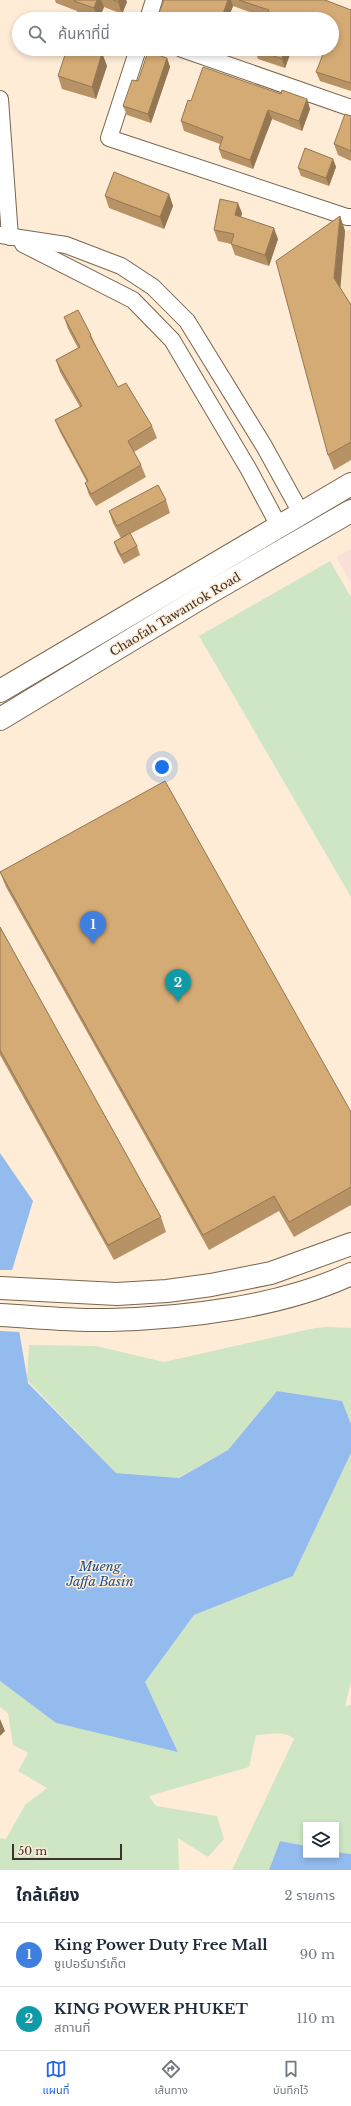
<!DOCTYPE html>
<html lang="th">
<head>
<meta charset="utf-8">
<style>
  :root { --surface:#fff; --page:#f6f6f7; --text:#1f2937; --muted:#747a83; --line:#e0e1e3; --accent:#2563eb }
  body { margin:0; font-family:"Libre Baskerville","Noto Sans Thai",serif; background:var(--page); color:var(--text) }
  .controls { position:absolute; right:12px; bottom:12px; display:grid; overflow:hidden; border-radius:0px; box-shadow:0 2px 6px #0003 }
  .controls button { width:36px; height:36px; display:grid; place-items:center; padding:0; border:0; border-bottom:1px solid var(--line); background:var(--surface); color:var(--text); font:20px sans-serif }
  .scale { position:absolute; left:12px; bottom:10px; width:110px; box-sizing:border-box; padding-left:4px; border:2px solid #3c3329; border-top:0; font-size:11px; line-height:14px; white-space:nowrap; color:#3c3329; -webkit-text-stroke:3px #feecd7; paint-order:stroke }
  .you { position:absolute; left:162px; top:767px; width:14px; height:14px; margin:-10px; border:3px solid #fff; border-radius:50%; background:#1a73e8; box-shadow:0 0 0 6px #1a73e833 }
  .badge { display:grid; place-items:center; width:26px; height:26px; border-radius:50%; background:var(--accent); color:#fff; font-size:13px; font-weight:700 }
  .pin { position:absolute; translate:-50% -33px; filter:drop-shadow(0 1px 2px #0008) }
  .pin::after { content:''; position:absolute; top:21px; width:14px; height:12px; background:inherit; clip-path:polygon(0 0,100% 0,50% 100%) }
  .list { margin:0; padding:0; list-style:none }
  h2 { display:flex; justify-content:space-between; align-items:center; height:52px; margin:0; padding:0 16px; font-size:17px }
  h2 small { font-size:13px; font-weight:400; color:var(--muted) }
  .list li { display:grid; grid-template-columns:26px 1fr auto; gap:12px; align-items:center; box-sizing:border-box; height:64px; padding:0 16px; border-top:1px solid var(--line) }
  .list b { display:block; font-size:15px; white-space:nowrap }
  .list p { margin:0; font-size:13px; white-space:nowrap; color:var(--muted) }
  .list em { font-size:13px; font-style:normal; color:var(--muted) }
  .icon { flex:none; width:22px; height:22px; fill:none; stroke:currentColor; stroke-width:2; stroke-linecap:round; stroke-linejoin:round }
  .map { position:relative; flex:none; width:351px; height:1870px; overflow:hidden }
  .search { position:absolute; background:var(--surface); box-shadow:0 2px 6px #0003; left:12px; right:12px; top:12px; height:44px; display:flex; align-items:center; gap:10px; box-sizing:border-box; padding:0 14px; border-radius:22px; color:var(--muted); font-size:15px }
  .sheet { height:180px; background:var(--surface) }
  nav { display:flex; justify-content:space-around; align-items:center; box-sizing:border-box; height:56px; border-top:1px solid var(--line); background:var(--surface); font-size:11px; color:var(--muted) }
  nav a { display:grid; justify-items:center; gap:2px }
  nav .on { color:var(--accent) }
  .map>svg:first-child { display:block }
  .built { fill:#fadfbd }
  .medical { fill:#f8dfd7 }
  .green { fill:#cee6c4 }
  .water { fill:#93bbee }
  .pier { fill:#feecd7 }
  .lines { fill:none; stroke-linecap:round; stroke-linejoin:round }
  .street-casing { stroke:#79664e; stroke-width:18 }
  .secondary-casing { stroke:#79664e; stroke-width:24 }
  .street { stroke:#fff; stroke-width:16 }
  .secondary { stroke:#fff; stroke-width:22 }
  .wall { fill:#b69265 }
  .shaded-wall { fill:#947752 }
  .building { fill:#d4aa75; stroke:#947752 }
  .labels { text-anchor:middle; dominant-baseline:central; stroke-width:3; stroke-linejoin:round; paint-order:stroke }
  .street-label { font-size:12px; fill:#3c3329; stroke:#feecd7 }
  .water-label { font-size:13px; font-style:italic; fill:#1b4f8c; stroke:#feecd7 }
</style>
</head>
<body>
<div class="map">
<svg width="351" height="1870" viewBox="0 0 351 1870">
  <rect width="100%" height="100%" fill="#feecd7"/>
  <!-- built -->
  <path class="built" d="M351,230V311L340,293L345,231Z"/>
  <!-- medical -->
  <path class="medical" d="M351,549V583L336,557Z"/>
  <!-- green -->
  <g class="green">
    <path d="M330,561L351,597V897L199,636Z"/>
    <path d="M329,1327L351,1328V1424L342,1401L277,1391L228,1450L178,1478L116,1473L27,1380L29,1345L96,1346L164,1362L315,1328Z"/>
    <path d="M351,1453V1682L345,1706L351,1705V1854L336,1852V1825H306V1846L280,1841L269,1870H232L294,1739C284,1730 269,1735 256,1735L249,1767L149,1796L156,1806L217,1816L224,1839L208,1857L178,1838L179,1870H0V1838L6,1839L25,1805L47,1788L18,1771L28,1753L13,1745L8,1713L0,1707V1681L56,1723L178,1751L145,1682L194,1615L293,1576Z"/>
  </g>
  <!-- water -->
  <g class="water">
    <path d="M0,1153L33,1201L10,1277L28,1383L116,1473L179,1478L228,1450L277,1391L342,1401L351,1424V1453L293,1576L194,1615L145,1682L178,1752L56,1723L0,1681Z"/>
    <path d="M280,1841L306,1846V1855H336V1852L351,1854V1870H269Z"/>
  </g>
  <!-- pier -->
  <path class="pier" d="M0,1270H14L12,1278L21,1332L0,1331Z"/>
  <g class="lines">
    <defs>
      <g id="street">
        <path d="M148,19L154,0"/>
        <path d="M138,49L109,138L347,217H351"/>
        <path d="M182,49L351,108"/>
        <path d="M0,99L10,237"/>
        <path d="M0,235L66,245L121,266L153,287L187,321L264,446L301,513"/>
        <path d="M23,244L133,300L172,340L249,470L279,526"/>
      </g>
      <g id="secondary">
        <path d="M0,691L351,484"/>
        <path d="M0,719L207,594L351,511"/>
        <path d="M0,1288L117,1294L167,1291L211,1285L271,1273L351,1244"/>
        <path d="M0,1315C36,1317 73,1321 109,1320C186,1318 281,1307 351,1274"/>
      </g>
    </defs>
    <!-- street casing -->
    <use href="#street" class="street-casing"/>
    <!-- secondary casing -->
    <use href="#secondary" class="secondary-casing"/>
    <!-- street -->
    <use href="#street" class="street"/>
    <!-- secondary -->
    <use href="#secondary" class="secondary"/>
  </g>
  <!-- wall -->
  <g class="wall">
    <path d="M55,0H126L127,2L122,14L104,7L99,19H95L78,13L77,11L56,3Z"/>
    <path d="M164,0H325L351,10V91L320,81L316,72L332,49V19L266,18L233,6L228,19H161L159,13Z"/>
    <path d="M228,49H243L241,55L229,51Z"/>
    <path d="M254,49H292L285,68L258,59Z"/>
    <path d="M102,53L107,66L96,99L62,89L58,76Z"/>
    <path d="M167,58L170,67L151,123L127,115L123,106L138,81Z"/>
    <path d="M281,94L307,99L310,109L302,131L272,119L253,169L222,158L219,149L220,144L184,131L181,121L191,101Z"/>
    <path d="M351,116V161L338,155L334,144Z"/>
    <path d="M333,159L336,167L329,186L301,176L298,168Z"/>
    <path d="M169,194L173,206L164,229L109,208L105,196Z"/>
    <path d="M242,213L241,217L278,239L269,266L235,255L231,244L218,241L214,230Z"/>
    <path d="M340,216L345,231L340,288L351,305V460L334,470L328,455Z"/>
    <path d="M64,317L91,335L96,346L118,387L152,426L157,438L134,452L141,465L146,477L96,506L89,495L85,483L87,482L60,432L55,420L80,407L60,372L56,360L78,348L68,329Z"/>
    <path d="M166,500L170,513L130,534L137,546L140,555L124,564L117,551L114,542L121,538L113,523L109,511Z"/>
    <path d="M0,872L351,1112V1205L294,1237L279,1211L209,1250L6,887Z"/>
    <path d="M0,927L161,1217L166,1232L114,1260L0,1055Z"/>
  </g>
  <!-- shaded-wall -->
  <g class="shaded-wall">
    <path d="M97,0H101L104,7L99,19H98L94,8Z"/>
    <path d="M119,0H126L127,2L122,14L118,2Z"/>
    <path d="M228,0H231L233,6L228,19H221Z"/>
    <path d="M183,14L185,19H182Z"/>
    <path d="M240,49H243L241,55L239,50Z"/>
    <path d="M285,49H292L285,68L282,59Z"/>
    <path d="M102,53L107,66L96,99L92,87Z"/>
    <path d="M167,58L170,67L151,123L148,114Z"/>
    <path d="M307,99L310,109L302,131L299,121Z"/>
    <path d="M268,110L272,119L253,169L250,160Z"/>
    <path d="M333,159L336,167L329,186L326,178Z"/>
    <path d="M169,194L173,206L164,229L160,217Z"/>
    <path d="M238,203L242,213L239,226L235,215Z"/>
    <path d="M340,216L345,231L340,293L334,278Z"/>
    <path d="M274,228L278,239L269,266L265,255Z"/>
    <path d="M0,1719L5,1731L0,1736Z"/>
  </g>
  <!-- building -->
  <g class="building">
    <path d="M74,0H97L94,8L74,1Z"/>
    <path d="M113,0H119L118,2Z"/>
    <path d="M164,0H228L221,19H196L183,14L182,19H176L159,13Z"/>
    <path d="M239,0H325L351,10V83L316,72L325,49H332V19H266L269,10Z"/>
    <path d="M67,49H88L102,53L92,87L58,76Z"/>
    <path d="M254,49H285L282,59Z"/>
    <path d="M148,52L167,58L148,114L123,106L132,80L138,81Z"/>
    <path d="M203,67L281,94L282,90L307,99L299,121L268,110L250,160L219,149L223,137L181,121L188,100L191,101Z"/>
    <path d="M345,114L351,116V151L334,144Z"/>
    <path d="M305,148L333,159L326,178L298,168Z"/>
    <path d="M114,172L169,194L160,217L105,196Z"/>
    <path d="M220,199L238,203L235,215L274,228L265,255L231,244L234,234L214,230Z"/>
    <path d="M340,216L334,278L351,305V442L328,455L276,261Z"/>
    <path d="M78,310L91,335L90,336L118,387L126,383L152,426L128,441L141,465L91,494L85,483L88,481L55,420L82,406L56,360L80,347L64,317Z"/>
    <path d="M158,485L166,500L117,526L109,511Z"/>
    <path d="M130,533L137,546L121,555L114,542Z"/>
    <path d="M165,781L351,1112V1187L289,1222L274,1196L203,1235L0,872Z"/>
    <path d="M0,927L161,1217L108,1245L0,1050Z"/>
  </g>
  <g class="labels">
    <!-- street labels -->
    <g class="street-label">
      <text transform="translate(175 614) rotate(-31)">Chaofah Tawantok Road</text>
    </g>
    <!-- water labels -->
    <g class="water-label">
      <text x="100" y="1566">Mueng<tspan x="100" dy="15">Jaffa Basin</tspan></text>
    </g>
  </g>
</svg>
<div class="controls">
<button><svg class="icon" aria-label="layers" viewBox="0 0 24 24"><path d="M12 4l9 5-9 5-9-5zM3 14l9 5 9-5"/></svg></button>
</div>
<div class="scale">50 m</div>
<div class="you"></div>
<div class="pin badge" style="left:93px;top:944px;background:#3f7fe0">1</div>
<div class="pin badge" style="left:178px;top:1002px;background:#0f9aa8">2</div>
<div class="search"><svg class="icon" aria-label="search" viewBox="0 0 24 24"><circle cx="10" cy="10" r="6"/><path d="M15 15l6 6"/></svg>ค้นหาที่นี่</div>
</div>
<section class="sheet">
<h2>ใกล้เคียง<small>2 รายการ</small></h2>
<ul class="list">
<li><span class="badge" style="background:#3f7fe0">1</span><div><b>King Power Duty Free Mall</b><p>ซูเปอร์มาร์เก็ต</p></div><em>90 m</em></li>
<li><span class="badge" style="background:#0f9aa8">2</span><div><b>KING POWER PHUKET</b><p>สถานที่</p></div><em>110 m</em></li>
</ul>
</section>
<nav>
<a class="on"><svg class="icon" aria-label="map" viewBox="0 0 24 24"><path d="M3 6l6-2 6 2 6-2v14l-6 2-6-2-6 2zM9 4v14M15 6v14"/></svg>แผนที่</a>
<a><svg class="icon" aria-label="directions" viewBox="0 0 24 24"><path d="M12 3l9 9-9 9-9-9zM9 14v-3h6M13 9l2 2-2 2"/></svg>เส้นทาง</a>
<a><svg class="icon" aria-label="saved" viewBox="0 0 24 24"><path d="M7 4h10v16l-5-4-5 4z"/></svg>บันทึกไว้</a>
</nav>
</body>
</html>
